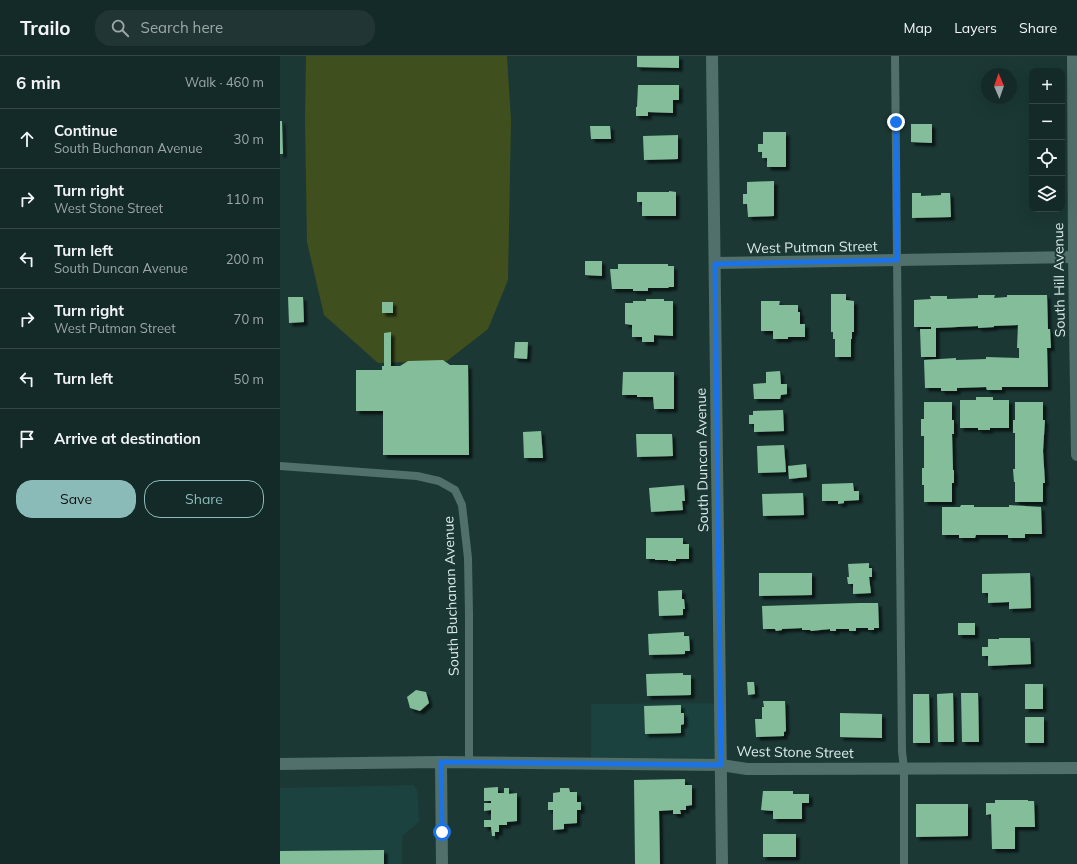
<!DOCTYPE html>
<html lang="en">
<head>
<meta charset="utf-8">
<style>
  :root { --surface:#142a28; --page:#213634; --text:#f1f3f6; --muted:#9da7a8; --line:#334645; --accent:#8bbbb9 }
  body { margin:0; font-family:Mulish,sans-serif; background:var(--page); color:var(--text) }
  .controls { position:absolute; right:12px; top:12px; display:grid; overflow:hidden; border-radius:8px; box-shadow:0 4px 16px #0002 }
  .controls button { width:36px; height:36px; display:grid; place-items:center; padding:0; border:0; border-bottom:1px solid var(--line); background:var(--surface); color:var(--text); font:20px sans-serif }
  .compass { position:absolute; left:701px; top:12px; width:36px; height:36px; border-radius:50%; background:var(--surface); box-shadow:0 4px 16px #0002; rotate:358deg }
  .stop { position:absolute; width:12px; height:12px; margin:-9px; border:3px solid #1a73e8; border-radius:50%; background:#fff }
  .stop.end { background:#1a73e8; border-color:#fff; box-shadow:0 1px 4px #0008 }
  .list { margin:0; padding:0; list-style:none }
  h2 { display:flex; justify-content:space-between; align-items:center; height:52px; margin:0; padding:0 16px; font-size:17px }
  h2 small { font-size:13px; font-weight:400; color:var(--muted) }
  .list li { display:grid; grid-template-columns:26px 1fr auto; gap:12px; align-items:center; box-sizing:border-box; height:60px; padding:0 16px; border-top:1px solid var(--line) }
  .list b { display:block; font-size:15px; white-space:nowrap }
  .list p { margin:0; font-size:13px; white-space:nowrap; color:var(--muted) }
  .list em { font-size:13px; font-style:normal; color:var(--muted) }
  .actions { display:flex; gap:8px; padding:12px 16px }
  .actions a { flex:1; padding:9px 0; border:1px solid var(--accent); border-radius:16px; text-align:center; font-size:14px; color:var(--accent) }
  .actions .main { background:var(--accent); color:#111 }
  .icon { flex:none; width:22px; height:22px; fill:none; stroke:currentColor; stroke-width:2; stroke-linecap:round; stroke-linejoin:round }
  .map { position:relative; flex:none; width:797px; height:808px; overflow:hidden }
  header { display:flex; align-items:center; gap:24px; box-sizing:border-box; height:56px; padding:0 20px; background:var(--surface); border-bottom:1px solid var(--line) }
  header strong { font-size:19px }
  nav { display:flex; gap:22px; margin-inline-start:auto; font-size:14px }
  .search { width:280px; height:36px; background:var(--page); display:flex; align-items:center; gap:10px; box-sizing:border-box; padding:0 14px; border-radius:16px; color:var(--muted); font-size:15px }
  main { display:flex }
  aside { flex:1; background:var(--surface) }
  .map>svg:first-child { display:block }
  .built { fill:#1b423e }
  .green { fill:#3f4f1e }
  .building { fill:#84bd99; filter:url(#shadow) }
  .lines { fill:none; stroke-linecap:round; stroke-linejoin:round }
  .lane { stroke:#51706c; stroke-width:8 }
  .street { stroke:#51706c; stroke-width:12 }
  .route { stroke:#1a73e8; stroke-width:5 }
  .labels { text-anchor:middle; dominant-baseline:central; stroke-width:4; stroke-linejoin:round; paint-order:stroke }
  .street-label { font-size:14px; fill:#daeae8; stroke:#1b3835 }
</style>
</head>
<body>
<header>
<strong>Trailo</strong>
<div class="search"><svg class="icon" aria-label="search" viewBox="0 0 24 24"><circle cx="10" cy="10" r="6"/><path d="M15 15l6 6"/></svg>Search here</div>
<nav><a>Map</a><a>Layers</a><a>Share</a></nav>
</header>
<main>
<aside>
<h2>6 min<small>Walk · 460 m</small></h2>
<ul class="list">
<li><svg class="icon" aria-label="ahead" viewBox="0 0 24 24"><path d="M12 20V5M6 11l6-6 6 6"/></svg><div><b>Continue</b><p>South Buchanan Avenue</p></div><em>30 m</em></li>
<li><svg class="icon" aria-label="right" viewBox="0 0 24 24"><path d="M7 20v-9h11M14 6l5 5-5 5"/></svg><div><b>Turn right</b><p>West Stone Street</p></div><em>110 m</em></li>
<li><svg class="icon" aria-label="left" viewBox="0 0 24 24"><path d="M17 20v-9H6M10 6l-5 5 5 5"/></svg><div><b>Turn left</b><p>South Duncan Avenue</p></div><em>200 m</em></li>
<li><svg class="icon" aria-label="right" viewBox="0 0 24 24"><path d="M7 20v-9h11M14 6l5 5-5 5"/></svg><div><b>Turn right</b><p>West Putman Street</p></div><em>70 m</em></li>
<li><svg class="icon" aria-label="left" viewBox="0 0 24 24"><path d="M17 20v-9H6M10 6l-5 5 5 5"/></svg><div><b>Turn left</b></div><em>50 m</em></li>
<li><svg class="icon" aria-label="arrive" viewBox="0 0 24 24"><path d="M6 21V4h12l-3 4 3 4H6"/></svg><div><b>Arrive at destination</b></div></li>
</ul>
<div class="actions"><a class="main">Save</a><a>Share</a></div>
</aside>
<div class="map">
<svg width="797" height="808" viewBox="0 0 797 808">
  <defs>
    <filter id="shadow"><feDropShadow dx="3.5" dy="3.5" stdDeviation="1" flood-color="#0009"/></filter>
  </defs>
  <rect width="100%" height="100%" fill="#1b3835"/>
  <!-- built -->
  <g class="built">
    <path d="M440,647L441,709L311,707V648Z"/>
    <path d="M134,729L138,737L139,766L122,780V808H0V732Z"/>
  </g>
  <!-- green -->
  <path class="green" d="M26,0H227L231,64L228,224L208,273L167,305L98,307L44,259L27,186L25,65Z"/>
  <!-- building -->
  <g class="building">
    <path d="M357,0H399V12L357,11Z"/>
    <path d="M358,29H399V44H393V57L368,56V60H356V51H357Z"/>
    <path d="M0,65H2L3,98H0Z"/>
    <path d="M631,68H652V87L631,86Z"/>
    <path d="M310,70H330L331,83H311Z"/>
    <path d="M483,76H506V111H487V102H482V96H478V88H483Z"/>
    <path d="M398,79V103L364,104L363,80Z"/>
    <path d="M494,125V160L468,161L467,148H463V138H467V126Z"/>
    <path d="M389,135L396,136V160H362V146H357V136H389Z"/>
    <path d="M632,137H641V140L661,139V137H670L671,161L632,162Z"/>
    <path d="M305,205H322V220L305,219Z"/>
    <path d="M338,208H388V210H394V231H388L389,232H368V235H353V233H332L330,213H338Z"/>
    <path d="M551,238H566V244L574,245V276H572V283H571V301H555V283H553V276H551Z"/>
    <path d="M698,239H715L714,242L727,241V239H767L768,273H770L771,292H767L768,331H722V334H707L706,331L677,332V335H661V332H645L644,304L676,302V304L706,303V301L739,302V292H737L738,269L714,270V271L698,272V270L656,272V301H641L640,273H651V271H634V244L651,243L650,240H667V243L698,242Z"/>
    <path d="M8,241H23L24,266L9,267Z"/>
    <path d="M366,243H384V245H393V280L374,279V286H362V281H352V269L345,268V247H353V245H366Z"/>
    <path d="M481,245H500L499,249H518V256H520V268H525V281H508V283H493V275H481Z"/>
    <rect x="102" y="246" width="11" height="11"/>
    <path d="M111,276V310H120L128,305L163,304L170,309H188L189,399H103V355H76V314H102V310H104V277Z"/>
    <path d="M235,286H248L247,303L234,302Z"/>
    <path d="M500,315L501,328H507V338L501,339L500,343H474L473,328L486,327V316Z"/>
    <path d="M343,316H394V353H374L373,341H357V339H342Z"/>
    <path d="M696,341H713V344H729V372H710V374H698V372H680V344H696Z"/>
    <path d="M644,346H672V364H674V378H672L673,414H674V427H672V446H644V429H642V412H644V380H641V363H644Z"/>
    <path d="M735,346H763V364H765L763,395L765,427H763V446H735V426H734L733,413H735V377H733V364H735Z"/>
    <path d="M503,354L504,375L474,376V368H469V359H473V355Z"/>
    <path d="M261,375L263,402H244L243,376Z"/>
    <path d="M356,378H392L393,400L357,401Z"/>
    <path d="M504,389L506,416L478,417L477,390Z"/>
    <path d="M526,408L527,421L509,423L508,410Z"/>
    <path d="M573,427L574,435H579V444L564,445V447L558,448V445H542V428Z"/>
    <path d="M404,429L405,445H402L403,454L371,456L369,432Z"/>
    <path d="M523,437L524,459L483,460L482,438Z"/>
    <path d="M681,449H694V451H729V449L761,451L762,478H745V482H728V479H696L695,482H679V479H662V451H680Z"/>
    <path d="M366,482H403V488H409V503H396V505H388V504H375V503H366Z"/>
    <path d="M589,507V512H592V521H589L591,537L573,538V528H568L567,521H569L568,508Z"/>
    <path d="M479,517H532V539L479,540Z"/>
    <path d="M750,517L751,552L729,553V546L708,547V537H702V518Z"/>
    <path d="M402,534V543H404L405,553H403V559L379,560L378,535Z"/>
    <path d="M580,547H598L599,572H594V574H588V572H576V575H569V573H556V575H550V573L531,575L530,574H522V572L502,573V574L496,575L495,573H483L482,550Z"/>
    <rect x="678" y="567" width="17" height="12"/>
    <path d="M404,576V580H409L410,595H405V598L369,599L368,578Z"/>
    <path d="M719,582H750L751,608L708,610V600H702V591H708V583H719Z"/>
    <path d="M403,617V619H411V639L367,640L366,618Z"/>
    <path d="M467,626H474L475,638L468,639Z"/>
    <rect x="745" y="628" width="18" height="25"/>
    <path d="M136,634L146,636L149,647L140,655L130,652L127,641Z"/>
    <path d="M673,637L674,686H658L657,638Z"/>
    <path d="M681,637H698L699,686H682Z"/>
    <path d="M633,638H649L650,687H633Z"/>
    <path d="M483,645H505L506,675L504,676V680L476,681L475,663H482V651H484Z"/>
    <path d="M401,649V657H404V668L401,669V677L365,678L364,650Z"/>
    <path d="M560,657L602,658V682L560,681Z"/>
    <rect x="745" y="661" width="19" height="26"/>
    <path d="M405,723V729H412V749L406,750V754H400L401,758H393V754L379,755L380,808H355L354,724Z"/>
    <path d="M218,731V737H224V732H229V738L237,737V765L227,766V769H219V776H215V780H212L211,771H204V764H211V754L204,755V747H211V745H204V732Z"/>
    <path d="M280,732H289L290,736H297V746H301V754H297V767L284,768V773L273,774V754H268V746H273V737L280,736Z"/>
    <path d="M483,735H513V738H529V747H522V763H493V755L481,754Z"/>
    <path d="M715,744H748V745H754L755,771H735V793H712L711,758L706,759V747H715Z"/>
    <path d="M636,748H688V780L636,781Z"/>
    <rect x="483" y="778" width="33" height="23"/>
    <path d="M104,794V808H0V795Z"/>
  </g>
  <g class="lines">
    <!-- lane -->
    <g class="lane">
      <path d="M615,0L622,695L624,713V808"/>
      <path d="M0,410L137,420L159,425L175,434L182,449L188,502L189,558V706"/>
    </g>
    <!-- street -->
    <g class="street">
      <path d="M432,0L442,808"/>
      <path d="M793,0L794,201L797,399"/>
      <path d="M435,207L797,201"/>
      <path d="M161,706L162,808"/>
      <path d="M0,708L161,706L441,709L467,713L797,712"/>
    </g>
  </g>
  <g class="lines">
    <!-- route -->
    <path class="route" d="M162,776L161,706L441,709L435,208L617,204L616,66"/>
  </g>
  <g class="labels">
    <!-- street labels -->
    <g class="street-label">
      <text transform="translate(532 191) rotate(-1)">West Putman Street</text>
      <text transform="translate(779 224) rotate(-91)">South Hill Avenue</text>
      <text transform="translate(422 404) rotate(-91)">South Duncan Avenue</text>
      <text transform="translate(171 540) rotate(-92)">South Buchanan Avenue</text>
      <text transform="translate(515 696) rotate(1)">West Stone Street</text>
    </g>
  </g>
</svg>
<div class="controls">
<button>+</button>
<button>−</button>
<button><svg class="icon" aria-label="locate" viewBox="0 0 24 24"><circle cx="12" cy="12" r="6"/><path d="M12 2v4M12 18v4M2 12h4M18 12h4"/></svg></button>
<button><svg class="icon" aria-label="layers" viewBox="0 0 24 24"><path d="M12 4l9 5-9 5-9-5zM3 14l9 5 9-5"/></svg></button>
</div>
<svg class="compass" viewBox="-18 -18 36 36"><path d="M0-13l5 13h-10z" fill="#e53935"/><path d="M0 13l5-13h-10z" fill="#9da7a8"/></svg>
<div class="stop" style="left:162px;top:776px"></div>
<div class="stop end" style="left:616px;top:66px"></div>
</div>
</main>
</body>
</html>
